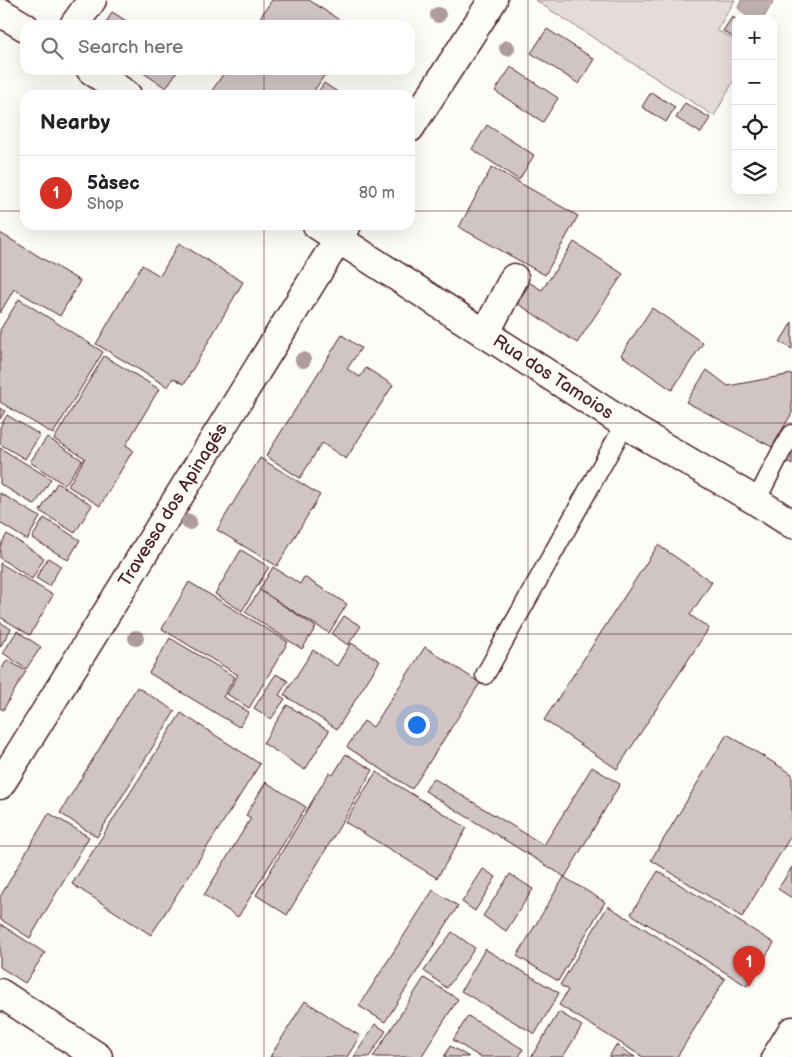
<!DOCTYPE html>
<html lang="en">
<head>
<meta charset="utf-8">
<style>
  :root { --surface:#fff; --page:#f2f2f2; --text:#202124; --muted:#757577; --line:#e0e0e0; --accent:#d93025 }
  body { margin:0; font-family:"Balsamiq Sans",sans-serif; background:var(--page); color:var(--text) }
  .controls { position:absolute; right:15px; top:15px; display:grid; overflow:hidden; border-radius:10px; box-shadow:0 5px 20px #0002 }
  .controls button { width:45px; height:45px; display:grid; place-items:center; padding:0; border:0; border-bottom:1px solid var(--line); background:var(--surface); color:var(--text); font:25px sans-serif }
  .you { position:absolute; left:416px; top:724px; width:18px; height:18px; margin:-12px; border:4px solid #fff; border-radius:50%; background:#1a73e8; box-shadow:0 0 0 8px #1a73e833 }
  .badge { display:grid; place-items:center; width:32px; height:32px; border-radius:50%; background:var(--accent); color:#fff; font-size:16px; font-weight:700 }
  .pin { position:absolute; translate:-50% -41px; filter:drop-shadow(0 1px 2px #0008) }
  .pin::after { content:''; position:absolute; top:26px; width:18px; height:15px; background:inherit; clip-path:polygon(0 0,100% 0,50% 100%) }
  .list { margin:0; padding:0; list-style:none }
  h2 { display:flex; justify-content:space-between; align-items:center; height:65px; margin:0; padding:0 20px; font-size:21px }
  h2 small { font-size:16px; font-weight:400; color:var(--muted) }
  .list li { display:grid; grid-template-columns:32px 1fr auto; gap:15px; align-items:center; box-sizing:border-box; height:75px; padding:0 20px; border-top:1px solid var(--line) }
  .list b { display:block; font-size:19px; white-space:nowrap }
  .list p { margin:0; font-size:16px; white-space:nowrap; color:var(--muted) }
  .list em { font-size:16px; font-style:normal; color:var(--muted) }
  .icon { flex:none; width:28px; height:28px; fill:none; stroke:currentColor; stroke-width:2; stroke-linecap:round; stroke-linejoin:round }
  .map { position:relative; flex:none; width:792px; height:1057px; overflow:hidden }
  .search { position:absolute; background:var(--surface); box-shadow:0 5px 20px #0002; left:20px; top:20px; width:395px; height:55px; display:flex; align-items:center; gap:12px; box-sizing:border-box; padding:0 18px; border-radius:15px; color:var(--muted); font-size:19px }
  .panel { position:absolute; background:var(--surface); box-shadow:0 5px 20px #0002; left:20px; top:90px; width:395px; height:140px; border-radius:15px }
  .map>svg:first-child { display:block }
  .green { fill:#e3dcda; stroke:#967e82 }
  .water { fill:#c0b1b1; stroke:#91777b }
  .building { fill:#d0c5c4; stroke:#4a1f2b }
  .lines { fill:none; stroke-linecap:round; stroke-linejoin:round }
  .service-casing { stroke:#4a1f2b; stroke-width:21 }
  .minor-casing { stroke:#4a1f2b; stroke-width:31 }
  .tertiary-casing { stroke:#4a1f2b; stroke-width:31 }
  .secondary-casing { stroke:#4a1f2b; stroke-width:31 }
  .service { stroke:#fdfcf7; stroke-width:18 }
  .minor { stroke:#fdfcf7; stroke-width:28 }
  .tertiary { stroke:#fdfcf7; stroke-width:28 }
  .secondary { stroke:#fdfcf7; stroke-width:28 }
  .tree { fill:#af9c9f }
  .grid { fill:none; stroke:#4a1f2b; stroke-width:1; stroke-opacity:0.55 }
  .labels { text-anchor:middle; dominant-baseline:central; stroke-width:4; stroke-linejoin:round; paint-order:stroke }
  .street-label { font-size:18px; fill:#4a1f2b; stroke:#fdfcf7 }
</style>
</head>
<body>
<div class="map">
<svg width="792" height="1057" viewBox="0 0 792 1057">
  <rect width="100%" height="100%" fill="#fdfcf7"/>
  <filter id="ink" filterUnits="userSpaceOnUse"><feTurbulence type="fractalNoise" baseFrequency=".02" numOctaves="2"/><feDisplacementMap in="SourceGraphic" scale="10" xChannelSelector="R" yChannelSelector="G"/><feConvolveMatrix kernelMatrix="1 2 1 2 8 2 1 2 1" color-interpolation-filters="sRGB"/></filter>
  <g filter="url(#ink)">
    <!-- green -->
    <path class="green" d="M535,0H735L717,30L736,41V77L714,116Z"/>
    <!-- water -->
    <path class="water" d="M741,0H774L763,19H750L738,8Z"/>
    <!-- building -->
    <g class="building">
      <path d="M272,0H309L347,25H255Z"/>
      <path d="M112,12L133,25H105Z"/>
      <path d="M732,17L736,19V39L723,31Z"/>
      <path d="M547,29L594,59L579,84L531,53Z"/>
      <path d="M511,67L558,98L543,122L495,91Z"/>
      <path d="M139,70H178L166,88Z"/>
      <path d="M226,70H328L311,95H209Z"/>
      <path d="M324,83L342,95H316Z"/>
      <path d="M651,92L675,107L666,122L642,107Z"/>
      <path d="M685,103L710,118L701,133L676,118Z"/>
      <path d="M487,125L534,155L519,180L472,149Z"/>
      <path d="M492,167L578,216L545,275L459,227Z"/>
      <path d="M0,233L80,281L60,316L14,289L0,313Z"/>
      <path d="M574,242L623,274L577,343L517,303L530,283L542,290Z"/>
      <path d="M179,243L243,282L184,384L173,378L168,387L96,344L142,265L160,276Z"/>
      <path d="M19,299L103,352L53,434L0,402V330Z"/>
      <path d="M652,308L703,343L672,390L621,355Z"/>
      <path d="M792,322V349L780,342Z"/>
      <path d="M342,335L361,348L347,369L360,377L366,368L393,385L346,459L322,443L300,478L266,456Z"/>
      <path d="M104,356L159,389L126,445L133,450L100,506L68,486L85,458L54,439Z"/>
      <path d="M707,370L728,386L792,374V413L772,447L686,402Z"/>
      <path d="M0,408L5,411L0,419Z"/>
      <path d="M7,415L40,435L25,459L0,444V427Z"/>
      <path d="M47,437L82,460L65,485L30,462Z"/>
      <path d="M0,448L51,479L35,505L0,484Z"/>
      <path d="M792,449V465L785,460Z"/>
      <path d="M260,458L320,495L277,566L217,530Z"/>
      <path d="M57,483L92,505L75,533L40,511Z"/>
      <path d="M0,493L40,517L27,540L0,523Z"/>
      <path d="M44,518L80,540L68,560L32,538Z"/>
      <path d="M7,534L44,558L32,579L0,558V546Z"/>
      <path d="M658,545L712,582L690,615L709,628L617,769L544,720Z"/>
      <path d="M241,550L269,567L242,611L215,594Z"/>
      <path d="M48,558L61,566L49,586L36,578Z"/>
      <path d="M0,563L53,595L30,635L0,617Z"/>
      <path d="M273,567L300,584L304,577L347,604L329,633L259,590Z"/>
      <path d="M189,582L288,642L249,708L227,694L238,675L162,629Z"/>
      <path d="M260,590L316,627L302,649L245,612Z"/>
      <path d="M344,616L361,626L348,645L332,634Z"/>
      <path d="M0,622L11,629L0,647Z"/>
      <path d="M17,631L41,647L26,669L3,653Z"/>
      <path d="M170,638L235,677L223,697L249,712L239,727L149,673Z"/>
      <path d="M351,643L380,661L337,729L284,695L313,650L337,666Z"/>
      <path d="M425,647L480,683L412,789L347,747L364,721L373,727Z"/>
      <path d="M7,660L26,671L3,710L0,708V672Z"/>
      <path d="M276,674L288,681L279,695L285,699L271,719L254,708Z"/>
      <path d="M137,687L175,711L97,837L60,813Z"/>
      <path d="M287,705L329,731L305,770L263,743Z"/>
      <path d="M181,713L260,764L151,935L72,884Z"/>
      <path d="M727,734L792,774V834L742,917L651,860Z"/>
      <path d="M346,754L373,770L287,915L256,895L329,773L333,775Z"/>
      <path d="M592,767L620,784L565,877L425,791L433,778L544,845Z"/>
      <path d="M376,772L467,828L437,878L345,822Z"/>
      <path d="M266,782L306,807L238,917L204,895L251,818L246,815Z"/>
      <path d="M49,813L89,837L30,938L0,919V897Z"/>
      <path d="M792,867V898L778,889Z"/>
      <path d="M483,869L496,877L475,911L462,902Z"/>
      <path d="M658,871L774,943L747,986L631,914Z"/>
      <path d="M510,874L533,889L506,931L483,916Z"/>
      <path d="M564,877L605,902L558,981L517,956Z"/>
      <path d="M433,890L458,906L385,1022L359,1006Z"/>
      <path d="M608,906L725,979L677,1057H643L559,1005L568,990L560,985Z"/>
      <path d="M0,924L45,953L25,983L0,967Z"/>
      <path d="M452,932L475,948L447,988L424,971Z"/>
      <path d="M485,949L559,993L535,1034L461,991Z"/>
      <path d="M424,978L458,999L421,1057H373Z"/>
      <path d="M305,1001L360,1036L347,1057H270Z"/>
      <path d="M559,1012L582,1026L563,1057H531Z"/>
      <path d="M468,1016L523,1049L519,1057H480L453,1040Z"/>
      <path d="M375,1024L386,1031L369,1057H354Z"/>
      <path d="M616,1045L635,1057H609Z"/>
      <path d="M450,1046L469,1057H444Z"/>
    </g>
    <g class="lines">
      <defs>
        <g id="service">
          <path d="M756,501L781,452L792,434"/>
          <path d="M485,675L625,424"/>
        </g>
        <g id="minor">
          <path d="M74,25L92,0"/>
          <path d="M485,334L514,278"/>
        </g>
        <g id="tertiary">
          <path d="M0,12L25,27"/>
          <path d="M91,70L127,95"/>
          <path d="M410,128L493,0"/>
          <path d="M317,225L625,424L756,501L792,524"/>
          <path d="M0,785L347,225"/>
          <path d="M0,993L98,1057"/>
        </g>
        <path id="secondary" d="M776,1057L792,1031"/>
      </defs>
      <!-- service casing -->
      <use href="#service" class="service-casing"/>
      <!-- minor casing -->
      <use href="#minor" class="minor-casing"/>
      <!-- tertiary casing -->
      <use href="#tertiary" class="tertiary-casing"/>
      <!-- secondary casing -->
      <use href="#secondary" class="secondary-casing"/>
      <!-- service -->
      <use href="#service" class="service"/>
      <!-- minor -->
      <use href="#minor" class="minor"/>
      <!-- tertiary -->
      <use href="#tertiary" class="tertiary"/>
      <!-- secondary -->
      <use href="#secondary" class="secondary"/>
    </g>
    <!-- trees -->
    <g class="tree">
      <circle cx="438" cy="15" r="8"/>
      <circle cx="507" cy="48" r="8"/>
      <circle cx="303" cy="360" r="8"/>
      <circle cx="189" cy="522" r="8"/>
      <circle cx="136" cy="638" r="8"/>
    </g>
  </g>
  <!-- grid -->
  <path class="grid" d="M264,0V25M528,0V1057M264,70V95M0,211H25M410,211H792M264,225V1057M0,423H792M0,634H792M0,846H792"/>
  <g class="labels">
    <!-- street labels -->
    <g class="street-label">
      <text transform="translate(553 377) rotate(33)">Rua dos Tamoios</text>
      <text transform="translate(173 505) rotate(-58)">Travessa dos Apinagés</text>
    </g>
  </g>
</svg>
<div class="controls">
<button>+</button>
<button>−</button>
<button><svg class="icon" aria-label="locate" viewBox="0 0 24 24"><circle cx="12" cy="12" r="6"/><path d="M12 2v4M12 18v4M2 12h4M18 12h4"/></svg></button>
<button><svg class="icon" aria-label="layers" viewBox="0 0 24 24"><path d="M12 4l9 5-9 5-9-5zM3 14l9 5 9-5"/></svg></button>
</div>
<div class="you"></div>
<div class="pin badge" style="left:749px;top:987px">1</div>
<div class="search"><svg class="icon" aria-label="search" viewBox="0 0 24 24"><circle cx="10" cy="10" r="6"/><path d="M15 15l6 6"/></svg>Search here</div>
<section class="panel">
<h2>Nearby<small></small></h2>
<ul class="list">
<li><span class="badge">1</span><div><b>5àsec</b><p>Shop</p></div><em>80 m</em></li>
</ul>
</section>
</div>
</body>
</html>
